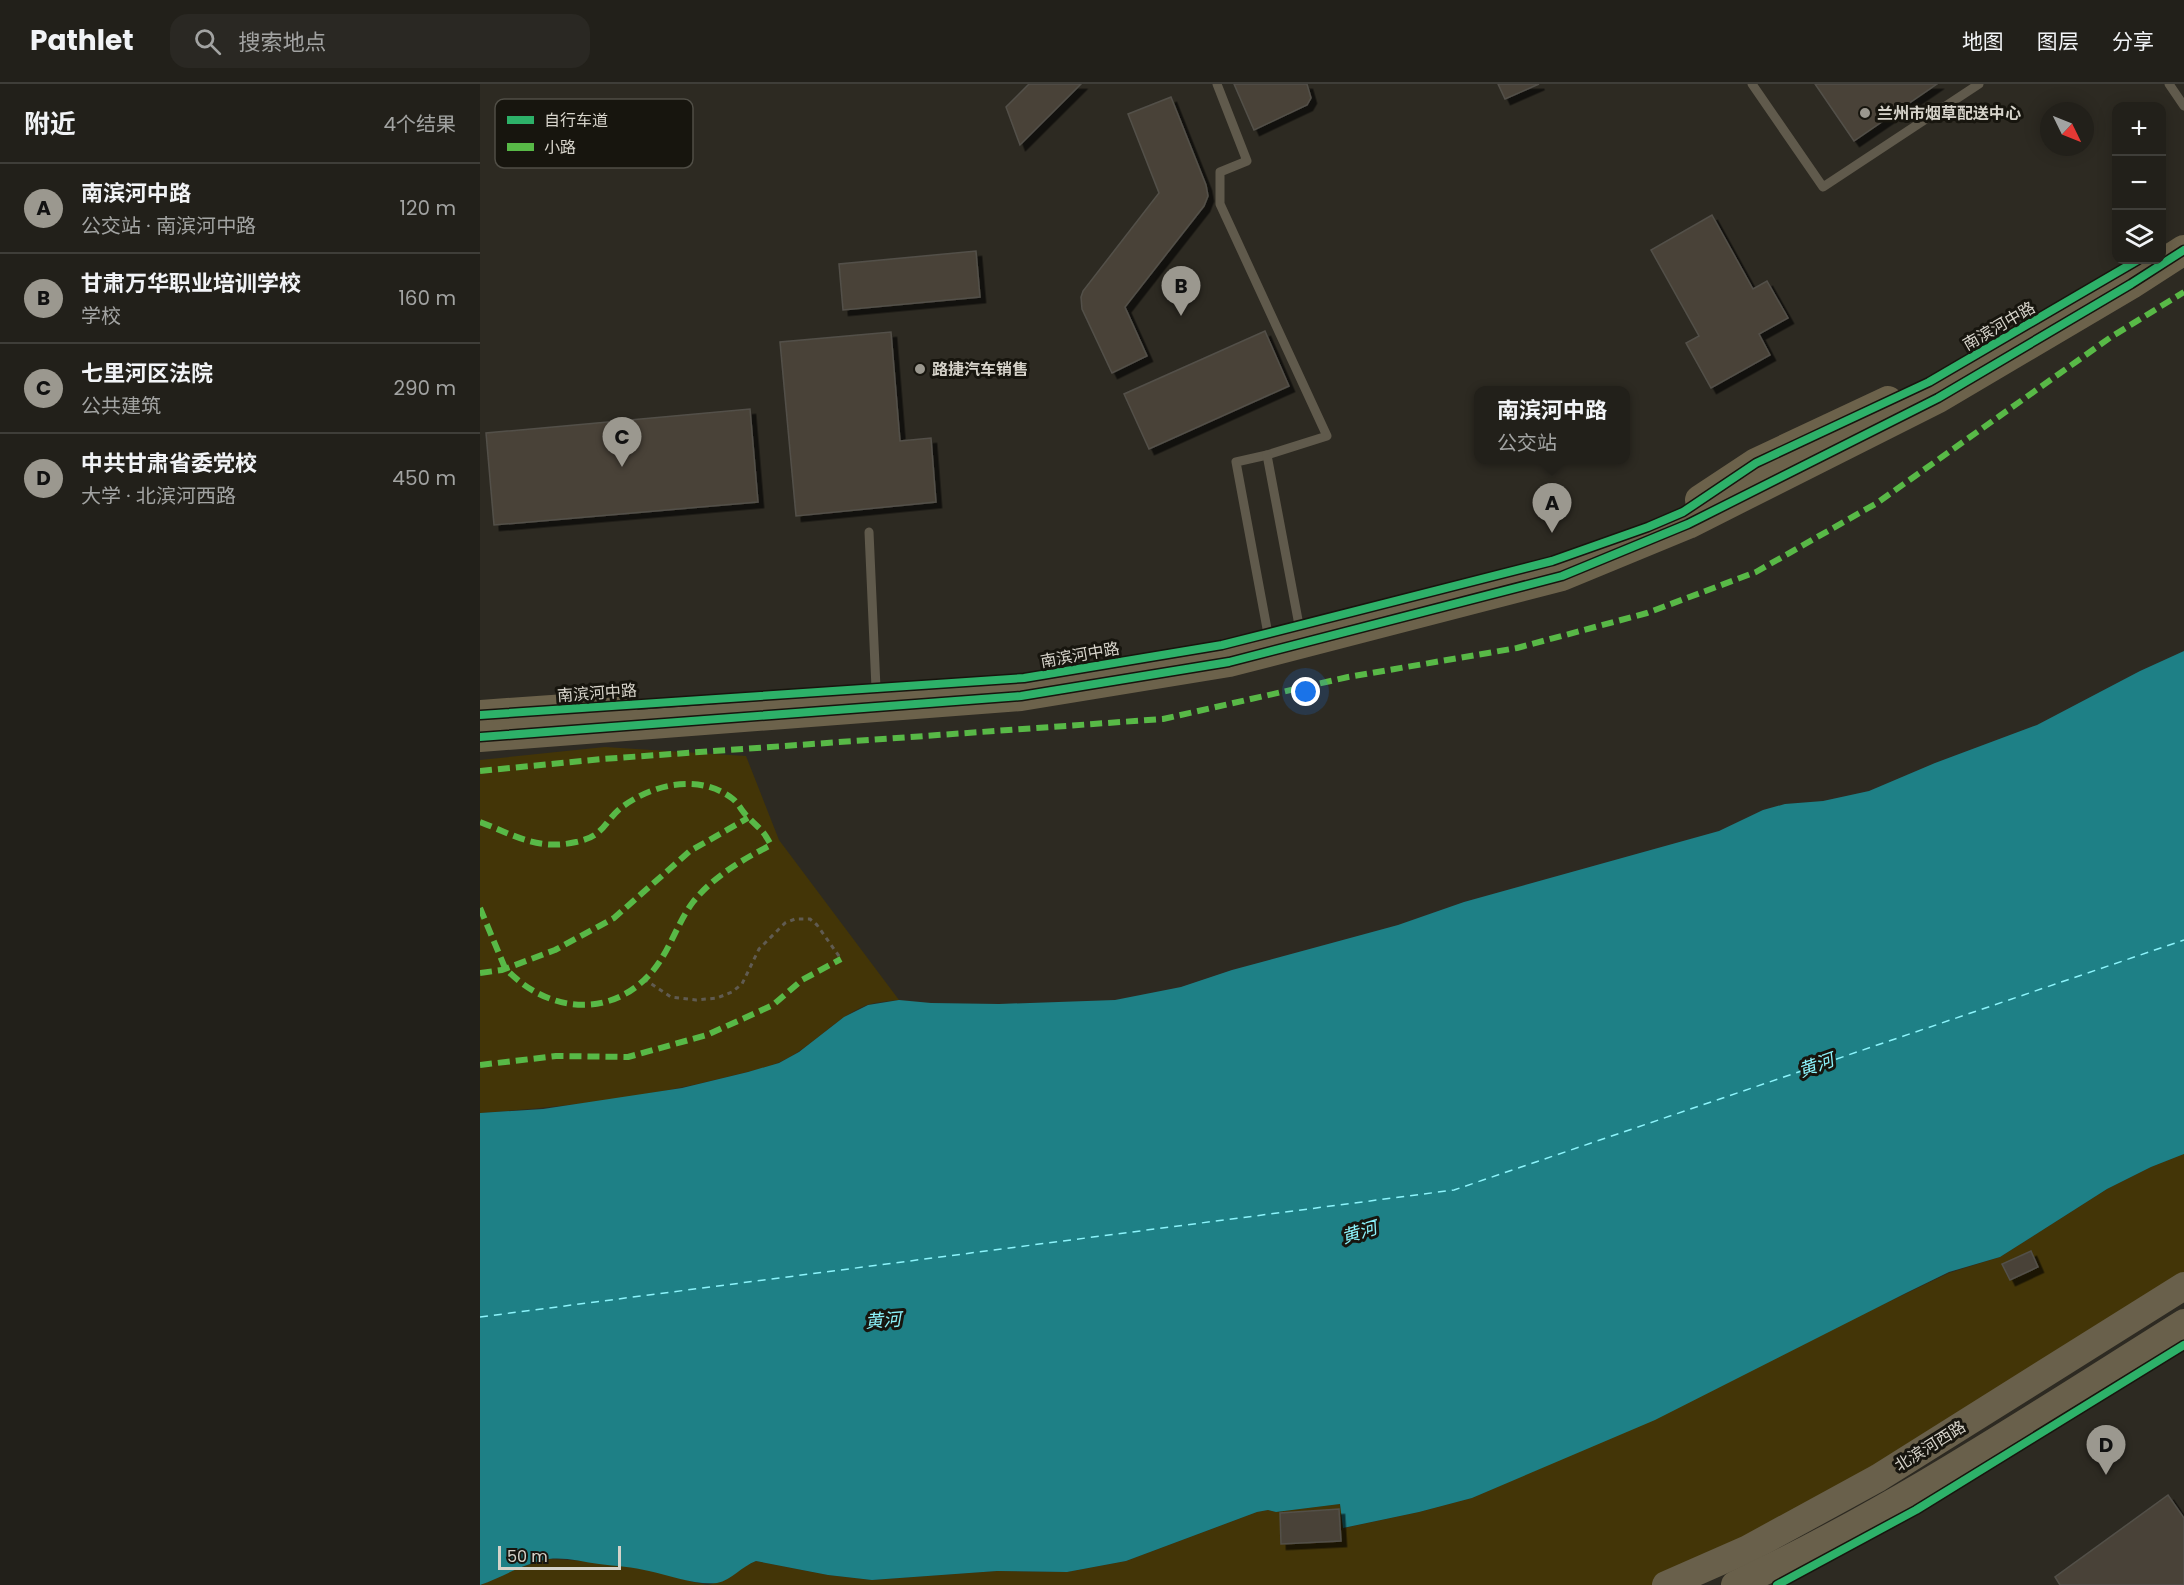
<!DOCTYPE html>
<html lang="zh">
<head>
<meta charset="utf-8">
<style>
  :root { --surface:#22201a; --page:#2a2823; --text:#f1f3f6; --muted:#a2a3a2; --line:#3f3e39; --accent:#9b988f }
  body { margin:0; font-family:Poppins,"Noto Sans SC",sans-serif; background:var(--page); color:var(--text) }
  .controls { position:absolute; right:18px; top:18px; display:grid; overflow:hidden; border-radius:12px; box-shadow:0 3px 15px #0003 }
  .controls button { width:54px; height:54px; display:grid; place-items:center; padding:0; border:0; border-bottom:2px solid var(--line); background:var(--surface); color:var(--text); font:30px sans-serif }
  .compass { position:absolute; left:1560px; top:18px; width:54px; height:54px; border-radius:50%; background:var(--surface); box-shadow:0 3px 15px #0003; rotate:133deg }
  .scale { position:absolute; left:18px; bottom:15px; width:123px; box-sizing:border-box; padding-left:6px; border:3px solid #d6d3ca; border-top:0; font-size:16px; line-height:21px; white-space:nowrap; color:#d6d3ca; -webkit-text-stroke:4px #17150e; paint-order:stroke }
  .you { position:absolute; left:826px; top:608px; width:21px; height:21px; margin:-15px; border:4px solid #fff; border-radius:50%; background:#1a73e8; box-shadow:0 0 0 9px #1a73e833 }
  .badge { display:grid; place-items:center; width:39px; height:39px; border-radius:50%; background:var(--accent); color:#111; font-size:20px; font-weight:700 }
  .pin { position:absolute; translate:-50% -50px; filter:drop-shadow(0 2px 3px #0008) }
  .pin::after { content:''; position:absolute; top:32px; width:21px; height:18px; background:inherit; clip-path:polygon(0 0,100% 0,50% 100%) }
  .popup { position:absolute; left:994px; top:302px; width:156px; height:78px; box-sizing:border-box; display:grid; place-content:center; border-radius:12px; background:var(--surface); filter:drop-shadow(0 2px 4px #0005); font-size:20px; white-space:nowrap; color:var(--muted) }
  .popup b { font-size:22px; color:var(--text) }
  .popup::after { content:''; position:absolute; left:50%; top:100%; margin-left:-12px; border:12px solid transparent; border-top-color:var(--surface) }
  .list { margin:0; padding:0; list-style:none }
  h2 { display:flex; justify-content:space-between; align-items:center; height:78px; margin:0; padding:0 24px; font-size:26px }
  h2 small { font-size:20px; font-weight:400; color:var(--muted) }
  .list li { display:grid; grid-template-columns:39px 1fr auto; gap:18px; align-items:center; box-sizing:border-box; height:90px; padding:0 24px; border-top:2px solid var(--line) }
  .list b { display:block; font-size:22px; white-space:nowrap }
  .list p { margin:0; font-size:20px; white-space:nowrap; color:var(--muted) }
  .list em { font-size:20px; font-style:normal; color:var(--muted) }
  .icon { flex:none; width:33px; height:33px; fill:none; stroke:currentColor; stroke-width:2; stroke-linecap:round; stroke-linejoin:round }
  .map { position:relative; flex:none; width:1704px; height:1501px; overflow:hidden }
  header { display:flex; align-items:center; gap:36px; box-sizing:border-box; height:84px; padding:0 30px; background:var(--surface); border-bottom:2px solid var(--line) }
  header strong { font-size:28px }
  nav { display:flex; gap:33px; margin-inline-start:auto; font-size:21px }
  .search { width:420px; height:54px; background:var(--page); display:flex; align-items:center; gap:15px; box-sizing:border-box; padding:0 21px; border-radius:18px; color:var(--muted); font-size:22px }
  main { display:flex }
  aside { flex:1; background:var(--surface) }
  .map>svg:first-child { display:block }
  .green { fill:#433507 }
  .water { fill:#1e8086 }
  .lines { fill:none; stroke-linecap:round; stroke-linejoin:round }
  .ferry { stroke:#8cf3fb; stroke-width:1.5; stroke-dasharray:8 6; stroke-linecap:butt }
  .building { fill:#4a4338; stroke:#535049; stroke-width:1.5; filter:url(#shadow) }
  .path { stroke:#605b51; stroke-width:3; stroke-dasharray:4.5 4.5; stroke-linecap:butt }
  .service { stroke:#605a4c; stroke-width:9 }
  .primary { stroke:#69604b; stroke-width:28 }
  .trunk { stroke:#6c624b; stroke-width:30 }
  .quiet { stroke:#58b947; stroke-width:6; stroke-dasharray:12 6; stroke-linecap:butt }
  .cycleway-casing { stroke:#17150e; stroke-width:11 }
  .cycleway { stroke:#2db169; stroke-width:8 }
  .poi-dot { fill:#9b988f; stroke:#17150e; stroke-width:2 }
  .labels { text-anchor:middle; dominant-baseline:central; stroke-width:6; stroke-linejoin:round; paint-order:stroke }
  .poi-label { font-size:16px; font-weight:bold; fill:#d6d3ca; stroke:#17150e; text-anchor:start }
  .street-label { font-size:16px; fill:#d6d3ca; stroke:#17150e }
  .water-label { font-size:18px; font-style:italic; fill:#8cf3fb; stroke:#17150e }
  .key { fill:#17150e; stroke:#504e46; stroke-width:1.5 }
  .key-label { font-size:16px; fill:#d6d3ca }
</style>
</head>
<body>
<header>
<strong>Pathlet</strong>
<div class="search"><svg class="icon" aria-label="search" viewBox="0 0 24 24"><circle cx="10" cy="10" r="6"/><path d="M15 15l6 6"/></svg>搜索地点</div>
<nav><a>地图</a><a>图层</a><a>分享</a></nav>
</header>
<main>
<aside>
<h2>附近<small>4个结果</small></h2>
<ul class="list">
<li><span class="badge">A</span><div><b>南滨河中路</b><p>公交站 · 南滨河中路</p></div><em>120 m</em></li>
<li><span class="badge">B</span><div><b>甘肃万华职业培训学校</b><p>学校</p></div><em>160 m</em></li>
<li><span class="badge">C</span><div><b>七里河区法院</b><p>公共建筑</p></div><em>290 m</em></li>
<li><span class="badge">D</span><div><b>中共甘肃省委党校</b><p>大学 · 北滨河西路</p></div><em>450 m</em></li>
</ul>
</aside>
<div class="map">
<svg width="1704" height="1501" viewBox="0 0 1704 1501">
  <defs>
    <filter id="shadow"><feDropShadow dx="5.5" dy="5.5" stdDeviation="0" flood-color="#0009"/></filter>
  </defs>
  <rect width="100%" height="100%" fill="#2d2a22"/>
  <!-- green -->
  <g class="green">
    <path d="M125,663L266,672L299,756L419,916C409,917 397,918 387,921C354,934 332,964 300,978C282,986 261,989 243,994C164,1014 81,1023 0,1029V676Z"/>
    <path d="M1704,1070V1204L1186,1501H227C249,1497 257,1484 276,1477L348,1491L392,1496L517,1487L587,1488L646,1477L777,1428L788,1426L796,1428L860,1420L864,1444L939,1428L992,1414L1063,1383L1469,1189L1520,1173L1627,1105L1671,1083Z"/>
    <path d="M69,1475C101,1476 136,1480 167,1486C187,1490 206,1497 227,1501H1L31,1486Z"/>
  </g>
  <!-- water -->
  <path class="water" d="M1704,567V1070L1671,1083L1627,1105L1520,1173L1469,1188L1426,1209L1175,1336L992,1414L939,1428L863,1444L860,1420L796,1428L788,1426L777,1428L646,1477L587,1488L517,1487L392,1496L348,1491L276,1477C262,1482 252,1496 237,1499C214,1501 191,1492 169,1487C153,1483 136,1482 119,1480C103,1478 85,1473 69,1475C44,1479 23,1493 0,1501V1029L63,1025L202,1004L268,988L299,979L319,968L364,933L388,921L419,916L451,919L519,920L635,916L701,903L752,886L918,841L984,818L1239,747L1283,726L1305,720L1343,717L1389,707L1455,679L1557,641L1660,587Z"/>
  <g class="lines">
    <!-- ferry -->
    <path class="ferry" d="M0,1233L974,1106L1704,856"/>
  </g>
  <!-- building -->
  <g class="building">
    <path d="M549,0H601L540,61L526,23Z"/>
    <path d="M754,0H827L831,14L827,21L774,46Z"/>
    <path d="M1018,0H1059L1025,15Z"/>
    <path d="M1335,0H1457L1374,57Z"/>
    <path d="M691,13L726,101L728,112L724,122L645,223L667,272L632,289L602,225L601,213L603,207L679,109L648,30Z"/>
    <path d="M1232,131L1273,205L1287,197L1308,234L1279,250L1290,271L1231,304L1206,259L1219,252L1171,166Z"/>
    <path d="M496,167L500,213L363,226L359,180Z"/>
    <path d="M785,247L809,302L669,365L644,310Z"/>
    <path d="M411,248L420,357L451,354L456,418L316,432L300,258Z"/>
    <path d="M270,325L278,418L14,441L6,349Z"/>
    <path d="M1551,1167L1558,1183L1530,1196L1522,1180Z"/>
    <path d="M1688,1411L1704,1434V1501H1580L1575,1493Z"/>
    <path d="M859,1425L861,1457L801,1460L800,1429Z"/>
  </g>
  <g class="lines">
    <!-- path -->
    <path class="path" d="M164,895L191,913L216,916L237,914L252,908L262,900L279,865L305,839L315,835H330L337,841L361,875"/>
    <!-- service -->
    <g class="service">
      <path d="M737,0L767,77L740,88V120L847,352L787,371L756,378L788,550"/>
      <path d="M1272,0L1343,103L1499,0"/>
      <path d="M1689,0L1704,22"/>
      <path d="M787,371L819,541"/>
      <path d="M389,448L396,604"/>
      <path d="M1297,1501L1436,1426L1704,1261"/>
    </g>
    <!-- primary -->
    <g class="primary">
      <path d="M1186,1501L1268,1465L1398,1394L1704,1202"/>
      <path d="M1255,1501C1412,1428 1557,1331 1704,1239"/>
    </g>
    <!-- trunk -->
    <g class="trunk">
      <path d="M1220,416L1276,379L1408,317"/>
      <path d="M0,631L143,621"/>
      <path d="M0,653L541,612L749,578L1082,492L1208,440L1458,314L1651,200L1704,166"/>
    </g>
    <!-- quiet -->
    <g class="quiet">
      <path d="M0,687L122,675L683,635L868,593L1037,564L1167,529L1276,488L1397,419L1631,253L1704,208"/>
      <path d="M0,738C34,751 58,767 96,758C125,752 124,737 142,723C173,700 220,689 253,715C259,720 262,728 268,733C279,745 282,744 291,761C263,775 233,793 213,818C197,839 189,869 171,889C129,936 66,928 25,884L0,824"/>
      <path d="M0,889L22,886L75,866L134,834L210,767L268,734"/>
      <path d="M0,981L76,972L148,973L227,951L293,921L322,896L361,875"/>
    </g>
    <defs>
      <g id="cycleway">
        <path d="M0,631L544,594L742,561L1072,477L1168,443L1203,428L1276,379L1449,298L1658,176"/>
        <path d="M0,653L541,612L749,578L1082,492L1208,440L1458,314L1651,200L1704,166"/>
        <path d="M1297,1501L1436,1426L1704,1261"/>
      </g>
    </defs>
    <!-- cycleway casing -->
    <use href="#cycleway" class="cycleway-casing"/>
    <!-- cycleway -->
    <use href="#cycleway" class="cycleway"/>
  </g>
  <!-- markers -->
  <g class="poi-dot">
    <circle cx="1385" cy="29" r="6"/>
    <circle cx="440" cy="285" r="6"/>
  </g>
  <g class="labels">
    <!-- poi labels -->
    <g class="poi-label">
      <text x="1397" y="29">兰州市烟草配送中心</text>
      <text x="452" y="285">路捷汽车销售</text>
    </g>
    <!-- street labels -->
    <g class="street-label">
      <text transform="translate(1519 242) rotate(-30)">南滨河中路</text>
      <text transform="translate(600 571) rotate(-10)">南滨河中路</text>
      <text transform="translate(117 609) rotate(-4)">南滨河中路</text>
      <text transform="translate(1450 1362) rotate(-32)">北滨河西路</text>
    </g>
    <!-- water labels -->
    <g class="water-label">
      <text transform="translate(1336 981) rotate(-20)">黄河</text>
      <text transform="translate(879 1148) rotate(-17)">黄河</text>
      <text transform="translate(403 1236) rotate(-4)">黄河</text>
    </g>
  </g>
  <!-- legend -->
  <rect x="15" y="15" width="198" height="69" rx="9" class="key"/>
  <rect x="27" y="32" width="27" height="8" fill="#2db169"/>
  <rect x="27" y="59" width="27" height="8" fill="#58b947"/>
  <g class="key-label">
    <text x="64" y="42">自行车道</text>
    <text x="64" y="69">小路</text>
  </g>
</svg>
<div class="controls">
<button>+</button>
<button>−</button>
<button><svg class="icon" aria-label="layers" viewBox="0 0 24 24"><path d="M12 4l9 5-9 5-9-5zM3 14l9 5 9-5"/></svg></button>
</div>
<svg class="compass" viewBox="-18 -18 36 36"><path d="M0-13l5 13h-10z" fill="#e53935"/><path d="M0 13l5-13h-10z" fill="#a2a3a2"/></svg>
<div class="scale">50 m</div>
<div class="you"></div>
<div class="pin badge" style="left:1072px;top:449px">A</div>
<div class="popup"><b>南滨河中路</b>公交站</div>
<div class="pin badge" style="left:701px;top:232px">B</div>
<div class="pin badge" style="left:142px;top:383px">C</div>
<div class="pin badge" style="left:1626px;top:1391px">D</div>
</div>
</main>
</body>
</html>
